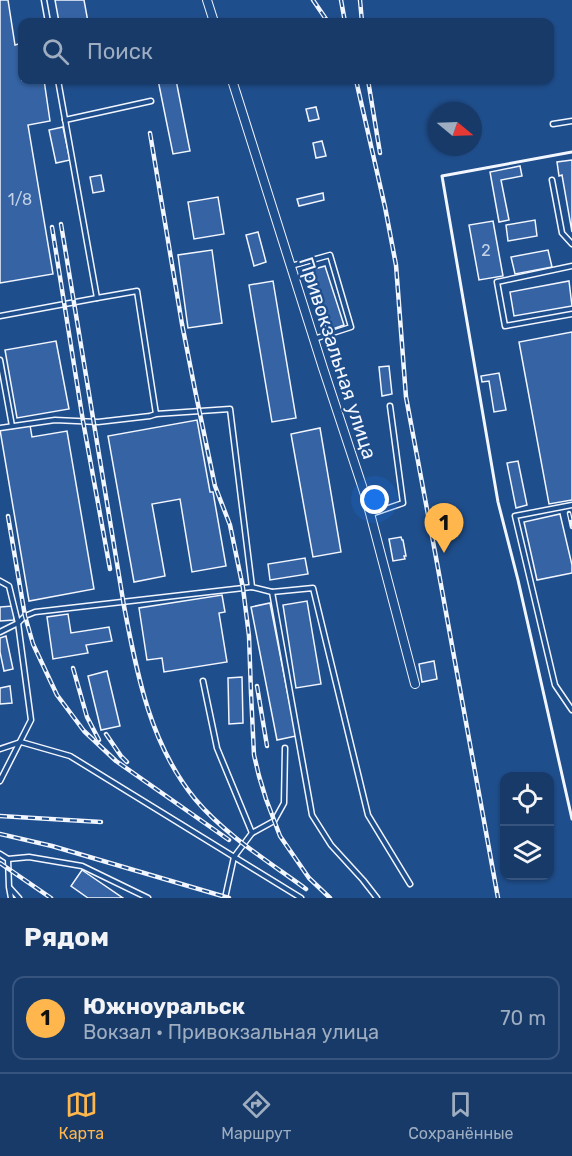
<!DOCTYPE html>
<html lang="ru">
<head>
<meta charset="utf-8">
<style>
  :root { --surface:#173a69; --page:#244571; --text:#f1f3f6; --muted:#9eadc0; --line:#36547d; --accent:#ffb74d }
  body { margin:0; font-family:Rubik,sans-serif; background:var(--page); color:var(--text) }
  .controls { position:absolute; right:18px; bottom:18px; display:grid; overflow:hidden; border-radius:12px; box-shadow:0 2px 4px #0004 }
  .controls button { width:54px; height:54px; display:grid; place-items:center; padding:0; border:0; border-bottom:2px solid var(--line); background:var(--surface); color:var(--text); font:30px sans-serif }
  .compass { position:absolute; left:428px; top:102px; width:54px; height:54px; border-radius:50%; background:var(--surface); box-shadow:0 2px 4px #0004; rotate:109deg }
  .you { position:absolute; left:375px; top:500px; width:21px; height:21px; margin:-15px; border:4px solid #fff; border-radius:50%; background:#1a73e8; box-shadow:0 0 0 9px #1a73e833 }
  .badge { display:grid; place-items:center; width:39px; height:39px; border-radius:50%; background:var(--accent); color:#111; font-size:20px; font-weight:700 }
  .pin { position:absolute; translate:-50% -50px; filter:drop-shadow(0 2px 3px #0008) }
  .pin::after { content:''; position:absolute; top:32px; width:21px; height:18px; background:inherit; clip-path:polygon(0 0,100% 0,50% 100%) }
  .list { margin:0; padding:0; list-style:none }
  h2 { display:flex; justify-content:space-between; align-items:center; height:78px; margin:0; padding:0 24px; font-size:26px }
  h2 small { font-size:20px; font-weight:400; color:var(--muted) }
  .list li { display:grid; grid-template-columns:39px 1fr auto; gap:18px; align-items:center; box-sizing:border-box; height:84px; margin:0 12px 12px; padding:0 12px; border:2px solid var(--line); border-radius:12px }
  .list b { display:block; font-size:22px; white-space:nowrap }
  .list p { margin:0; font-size:20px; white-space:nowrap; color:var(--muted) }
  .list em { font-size:20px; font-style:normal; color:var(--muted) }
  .icon { flex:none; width:33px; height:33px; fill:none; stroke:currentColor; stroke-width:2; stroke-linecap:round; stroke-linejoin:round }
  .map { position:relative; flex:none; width:572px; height:898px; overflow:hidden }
  .search { position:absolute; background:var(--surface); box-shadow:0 2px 4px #0004; left:18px; right:18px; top:18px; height:66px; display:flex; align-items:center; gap:15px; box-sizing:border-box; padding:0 21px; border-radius:12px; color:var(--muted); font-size:22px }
  .sheet { height:174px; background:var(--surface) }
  nav { display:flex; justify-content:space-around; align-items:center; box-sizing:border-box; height:84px; border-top:2px solid var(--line); background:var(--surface); font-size:16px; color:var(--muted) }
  nav a { display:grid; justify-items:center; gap:3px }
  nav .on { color:var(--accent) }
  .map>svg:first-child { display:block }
  .building { fill:#3563a3; stroke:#f2f6ff; stroke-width:1.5 }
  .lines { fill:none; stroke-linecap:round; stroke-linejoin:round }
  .service-casing { stroke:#f2f6ff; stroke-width:7 }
  .minor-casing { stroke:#f2f6ff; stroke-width:10 }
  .service { stroke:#1f4e8c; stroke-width:4 }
  .minor { stroke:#1f4e8c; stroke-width:8 }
  .rail-casing { stroke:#f2f6ff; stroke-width:4.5 }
  .rail { stroke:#1f4e8c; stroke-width:2; stroke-dasharray:7; stroke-linecap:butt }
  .wall { stroke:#f2f6ff; stroke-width:3 }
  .labels { text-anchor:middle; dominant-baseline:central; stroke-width:4.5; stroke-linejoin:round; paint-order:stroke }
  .number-label { font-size:16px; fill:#c3d1e8 }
  .street-label { font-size:20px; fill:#f2f6ff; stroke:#1f4e8c }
</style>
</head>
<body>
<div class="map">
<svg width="572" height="898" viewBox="0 0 572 898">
  <rect width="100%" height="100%" fill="#1f4e8c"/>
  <!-- building -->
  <g class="building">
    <path d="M0,0H8L15,45L22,43V80H44L50,121L28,125L53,274L0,283Z"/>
    <path d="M55,0H84L88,22H59Z"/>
    <path d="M158,80H176L190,151L173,154Z"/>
    <path d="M316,107L319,119L309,121L306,109Z"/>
    <path d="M63,127L70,160L56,163L49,130Z"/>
    <path d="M322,141L326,156L316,158L313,143Z"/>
    <path d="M572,160V232L562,175L559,176L557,162Z"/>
    <path d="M520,166L522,176L501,180L509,220L499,222L490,172Z"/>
    <path d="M101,175L104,191L93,193L90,177Z"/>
    <path d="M323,193L324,200L299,206L297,199Z"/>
    <path d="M218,197L224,234L194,239L188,202Z"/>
    <path d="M535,220L537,236L508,241L506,225Z"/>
    <path d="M493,221L503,276L479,280L469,225Z"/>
    <path d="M258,232L266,262L254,266L246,235Z"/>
    <path d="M212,250L222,323L188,328L178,255Z"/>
    <path d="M548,250L552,267L515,274L511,257Z"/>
    <path d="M325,266L344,325L327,331L308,271Z"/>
    <path d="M273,281L296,418L272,422L249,285Z"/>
    <path d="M569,281L572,306L514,316L510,292Z"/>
    <path d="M572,332V500L549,504L519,342Z"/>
    <path d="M56,341L69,409L17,418L5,350Z"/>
    <path d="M389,366L392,394L382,396L379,367Z"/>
    <path d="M499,373L506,410L494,412L489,381L482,382L481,376Z"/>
    <path d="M197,420L210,492H213L226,566L192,572L180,499L152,504L165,576L134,582L108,436Z"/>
    <path d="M30,425L32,437L67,431L94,589L29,601L0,430Z"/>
    <path d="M320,428L341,552L313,557L291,434Z"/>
    <path d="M518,461L527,505L516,508L507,463Z"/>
    <path d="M560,514L572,565V573L537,580L524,522Z"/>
    <path d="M401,537L402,540H403L406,556H404L405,559L393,561L389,539Z"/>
    <path d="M305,558L308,574L270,580L268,564Z"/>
    <path d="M222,595L225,612L219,613L227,662L164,672L162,658L147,660L139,608Z"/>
    <path d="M307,601L321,684L296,688L283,605Z"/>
    <path d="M270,603L296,736L277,740L251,607Z"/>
    <path d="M13,606L14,620L0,621V607Z"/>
    <path d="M68,614L71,633L109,627L112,641L86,645L88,653L53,659L47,617Z"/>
    <path d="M6,636L13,669L4,671L0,652V638Z"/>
    <path d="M434,661L437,679L422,682L419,664Z"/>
    <path d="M107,671L120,726L101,730L88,676Z"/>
    <path d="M242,677L243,723L229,724L228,678Z"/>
    <path d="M10,686L12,703L0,704V688Z"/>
    <path d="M82,870L123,898H88L71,886Z"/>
  </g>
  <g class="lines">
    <defs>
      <g id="service">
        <path d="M44,0L48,22"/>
        <path d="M58,80L97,298L137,291L156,414L230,409L252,587L272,592L313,588L368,815L410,884"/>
        <path d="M65,120L151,101"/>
        <path d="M553,124L572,121"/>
        <path d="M552,180L562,233L572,244"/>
        <path d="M291,266L330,255L351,327L314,339"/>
        <path d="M572,266L497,282L505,326L572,314"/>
        <path d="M0,316L97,298"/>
        <path d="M0,360L12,426"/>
        <path d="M0,428L55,420L98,422L150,416L156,414"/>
        <path d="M572,505L515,516L555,685L572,710"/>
        <path d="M371,514L403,503L390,406"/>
        <path d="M0,581L9,586L18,623L31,720L0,781"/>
        <path d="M272,592L312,815L331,845L363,880L377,898"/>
        <path d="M0,632L18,623L25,616L35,612L252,587"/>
        <path d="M203,681L217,748L252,833"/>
        <path d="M0,749L21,742L70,756L301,898"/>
        <path d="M0,854L8,859L9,887L11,898"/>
        <path d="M8,859L29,857L82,866L148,898"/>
        <path d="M10,888L19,898"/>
        <path d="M225,898L234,857L252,833L274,821L284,803L285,748"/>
      </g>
      <g id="minor">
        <path d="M207,0L214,22"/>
        <path d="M232,80L323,368L366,498L415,684"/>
      </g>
    </defs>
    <!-- service casing -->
    <use href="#service" class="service-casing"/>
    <!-- minor casing -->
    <use href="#minor" class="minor-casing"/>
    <!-- service -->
    <use href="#service" class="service"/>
    <!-- minor -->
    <use href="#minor" class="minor"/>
    <defs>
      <g id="rail">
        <path d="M313,0L328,22"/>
        <path d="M341,0L345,22"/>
        <path d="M360,0L362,22"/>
        <path d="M356,80L385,207L396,265L406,397L435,552L498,898"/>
        <path d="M368,80L380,153"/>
        <path d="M150,133L182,324L195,390L215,486L230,525L243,588L249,636L251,693L254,755L259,776L266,799L280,836L309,878L330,898"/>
        <path d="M61,224L124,606C137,674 150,744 195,799C224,834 269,862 306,889"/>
        <path d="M52,227L83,421L110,569"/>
        <path d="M569,513L572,527"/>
        <path d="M8,516L25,616L33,644L57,695L84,731L116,761L229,840"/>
        <path d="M73,668L87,717L99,740"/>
        <path d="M257,686L267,746"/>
        <path d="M106,734L121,756L127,762"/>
        <path d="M0,816L101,822"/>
        <path d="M0,834L52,846L229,898"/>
        <path d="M0,863L51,898"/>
      </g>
    </defs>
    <!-- rail casing -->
    <use href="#rail" class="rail-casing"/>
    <!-- rail -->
    <use href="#rail" class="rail"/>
    <!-- wall -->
    <path class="wall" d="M572,152L442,176L498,502L518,580L572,819"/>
  </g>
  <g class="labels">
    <!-- number labels -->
    <g class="number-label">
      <text x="20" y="199">1/8</text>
      <text x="486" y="250">2</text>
    </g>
    <!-- street labels -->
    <g class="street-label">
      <text transform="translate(338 358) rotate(72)">Привокзальная улица</text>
    </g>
  </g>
</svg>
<div class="controls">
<button><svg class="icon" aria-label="locate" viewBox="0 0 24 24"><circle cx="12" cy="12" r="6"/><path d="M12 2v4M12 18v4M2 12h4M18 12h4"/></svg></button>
<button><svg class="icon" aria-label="layers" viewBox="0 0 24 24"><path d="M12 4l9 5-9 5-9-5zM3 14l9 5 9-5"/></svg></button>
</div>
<svg class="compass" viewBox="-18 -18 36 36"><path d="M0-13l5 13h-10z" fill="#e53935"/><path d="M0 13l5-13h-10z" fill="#9eadc0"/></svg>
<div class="you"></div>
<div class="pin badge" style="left:444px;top:553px">1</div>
<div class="search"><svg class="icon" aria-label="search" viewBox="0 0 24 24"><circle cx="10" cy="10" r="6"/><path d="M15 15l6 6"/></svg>Поиск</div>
</div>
<section class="sheet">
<h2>Рядом<small></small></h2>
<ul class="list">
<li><span class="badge">1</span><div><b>Южноуральск</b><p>Вокзал · Привокзальная улица</p></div><em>70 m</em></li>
</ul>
</section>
<nav>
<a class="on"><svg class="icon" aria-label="map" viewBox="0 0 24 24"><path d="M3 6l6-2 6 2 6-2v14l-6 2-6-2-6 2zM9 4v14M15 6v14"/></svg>Карта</a>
<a><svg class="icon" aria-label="directions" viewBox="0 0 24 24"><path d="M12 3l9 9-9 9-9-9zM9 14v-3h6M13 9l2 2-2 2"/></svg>Маршрут</a>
<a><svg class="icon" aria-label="saved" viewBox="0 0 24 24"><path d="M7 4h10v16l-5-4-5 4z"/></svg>Сохранённые</a>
</nav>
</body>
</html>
